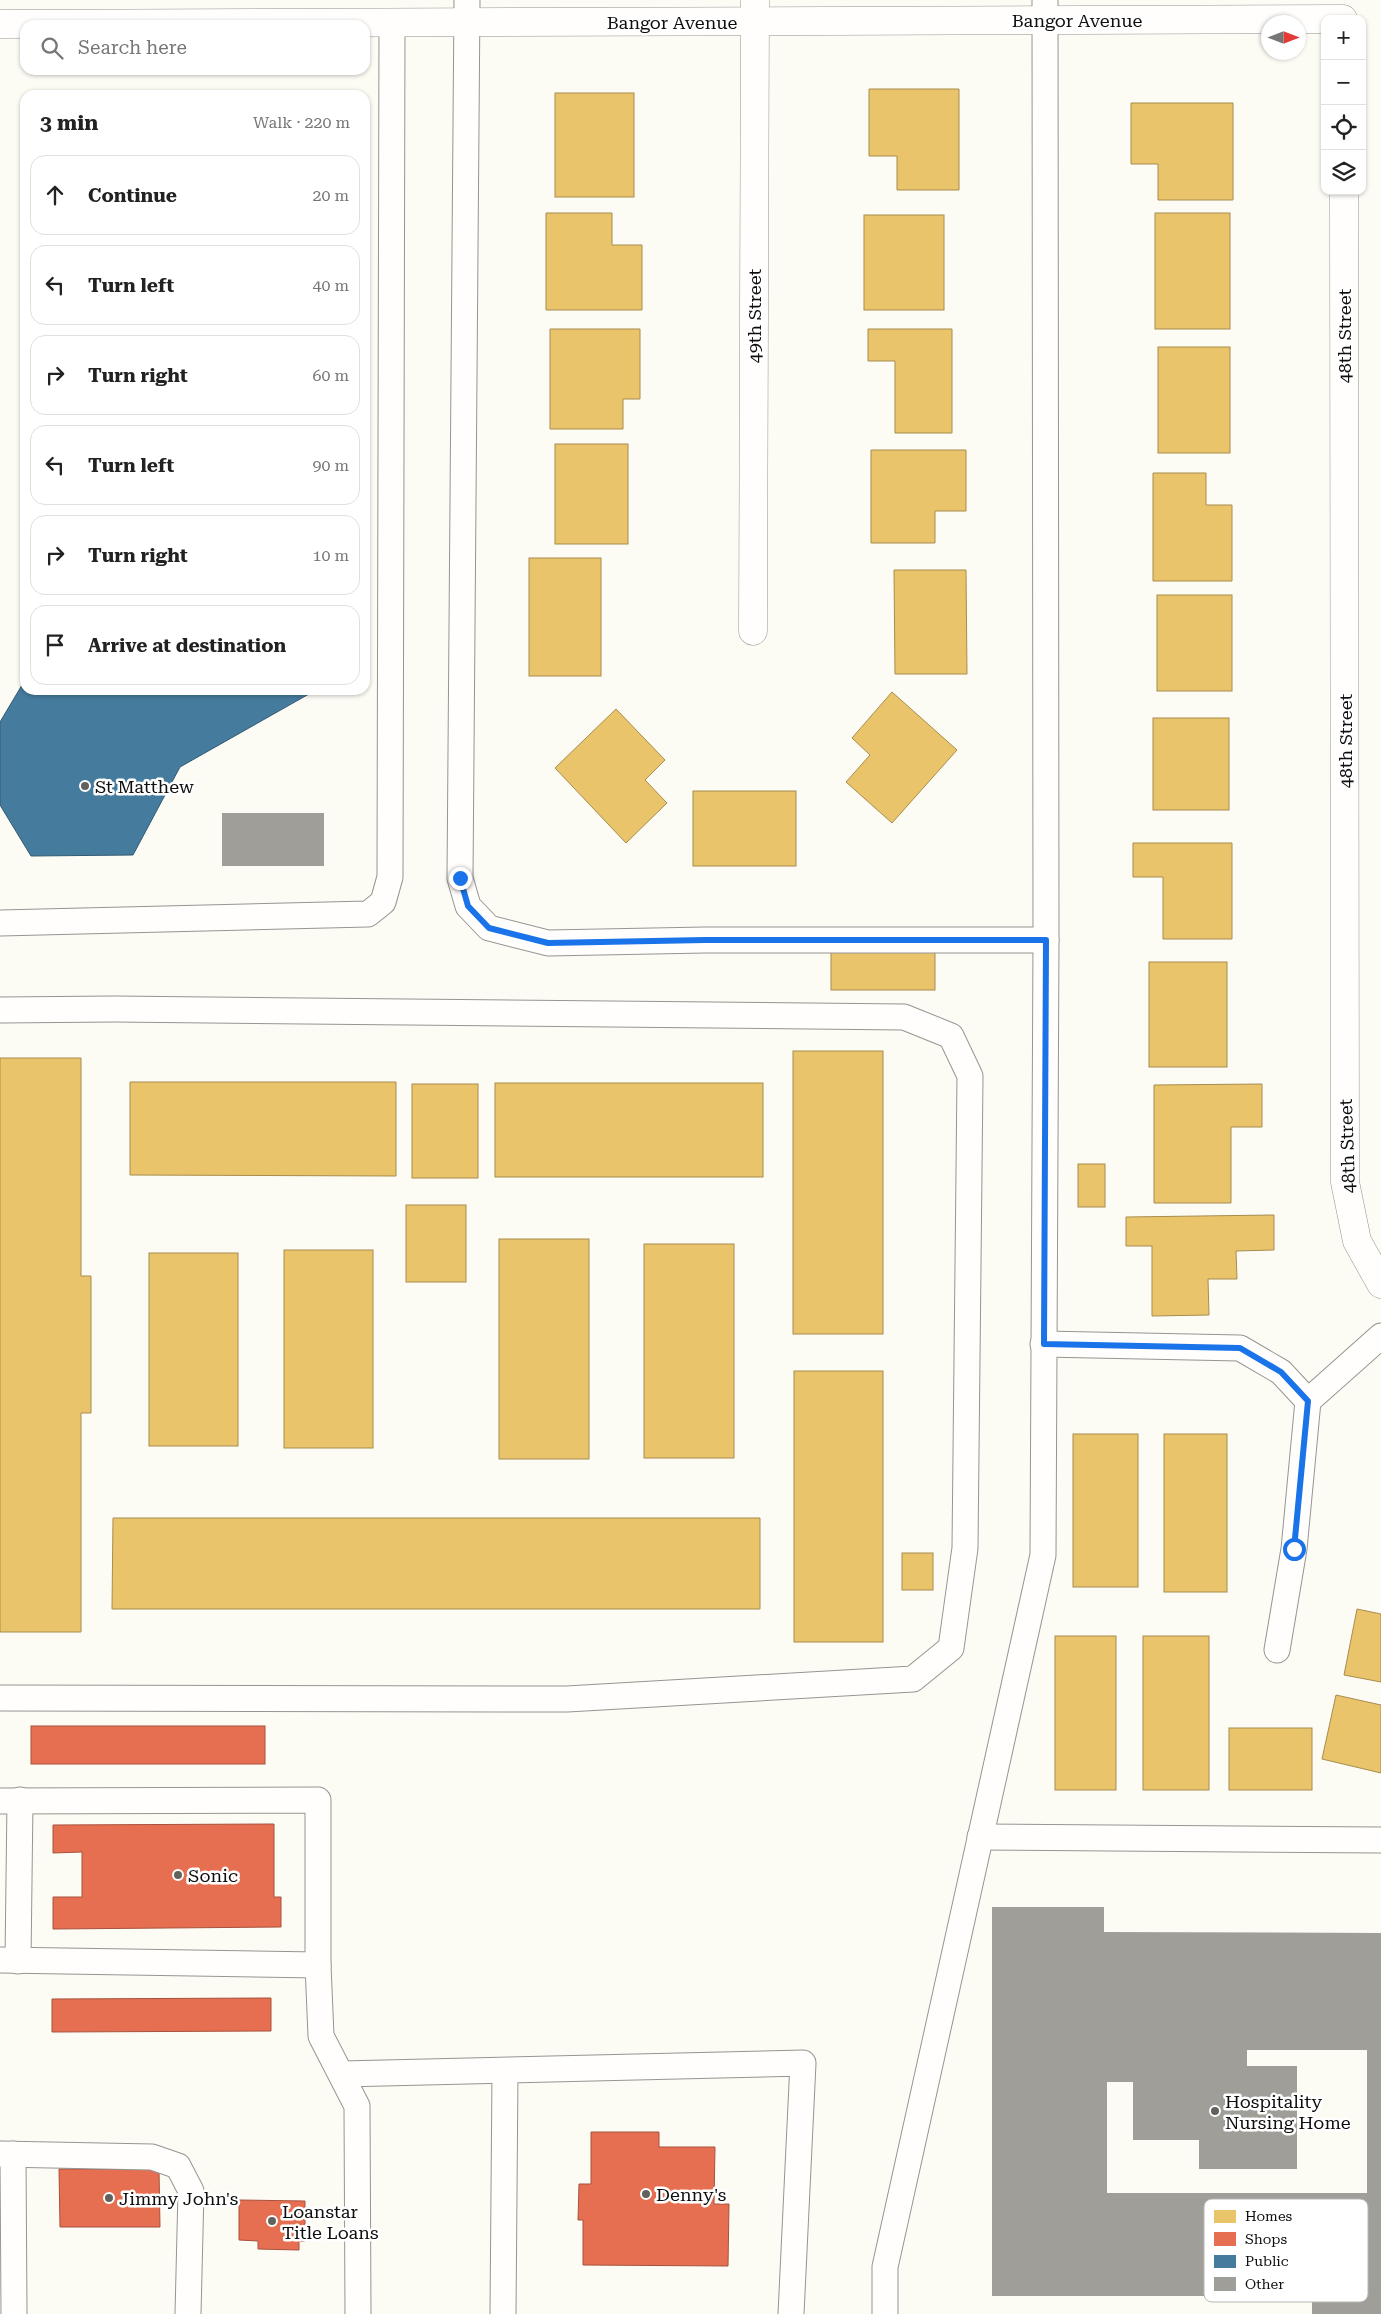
<!DOCTYPE html>
<html lang="en">
<head>
<meta charset="utf-8">
<style>
  :root { --surface:#fff; --page:#f6f6f6; --text:#222; --muted:#767676; --line:#e0e0e0 }
  body { margin:0; font-family:"Roboto Serif",serif; background:var(--page); color:var(--text) }
  .controls { position:absolute; right:15px; top:15px; display:grid; overflow:hidden; border-radius:10px; box-shadow:0 1px 4px #0004 }
  .controls button { width:45px; height:45px; display:grid; place-items:center; padding:0; border:0; border-bottom:1px solid var(--line); background:var(--surface); color:var(--text); font:25px sans-serif }
  .compass { position:absolute; left:1261px; top:15px; width:45px; height:45px; border-radius:50%; background:var(--surface); box-shadow:0 1px 4px #0004; rotate:90deg }
  .stop { position:absolute; width:15px; height:15px; margin:-11px; border:4px solid #1a73e8; border-radius:50%; background:#fff }
  .stop.end { background:#1a73e8; border-color:#fff; box-shadow:0 1px 5px #0008 }
  .list { margin:0; padding:0; list-style:none }
  h2 { display:flex; justify-content:space-between; align-items:center; height:65px; margin:0; padding:0 20px; font-size:21px }
  h2 small { font-size:16px; font-weight:400; color:var(--muted) }
  .list li { display:grid; grid-template-columns:32px 1fr auto; gap:15px; align-items:center; box-sizing:border-box; height:80px; margin:0 10px 10px; padding:0 10px; border:1px solid var(--line); border-radius:15px }
  .list b { display:block; font-size:19px; white-space:nowrap }
  .list em { font-size:16px; font-style:normal; color:var(--muted) }
  .icon { flex:none; width:28px; height:28px; fill:none; stroke:currentColor; stroke-width:2; stroke-linecap:round; stroke-linejoin:round }
  .map { position:relative; flex:none; width:1381px; height:2314px; overflow:hidden }
  .search { position:absolute; background:var(--surface); box-shadow:0 1px 4px #0004; left:20px; top:20px; width:350px; height:55px; display:flex; align-items:center; gap:12px; box-sizing:border-box; padding:0 18px; border-radius:15px; color:var(--muted); font-size:19px }
  .panel { position:absolute; background:var(--surface); box-shadow:0 1px 4px #0004; left:20px; top:90px; width:350px; height:605px; border-radius:15px }
  .map>svg:first-child { display:block }
  .homes { fill:#e9c46a; stroke:#a78d4e }
  .shops { fill:#e76f51; stroke:#a6523d }
  .public { fill:#457b9d; stroke:#345a72 }
  .building { fill:#9f9e99; fill-rule:evenodd }
  .lines { fill:none; stroke-linecap:round; stroke-linejoin:round }
  .lane-casing { stroke:#959592; stroke-width:27 }
  .street-casing { stroke:#959592; stroke-width:29 }
  .lane { stroke:#fffefd; stroke-width:25 }
  .street { stroke:#fffefd; stroke-width:28 }
  .route { stroke:#1a73e8; stroke-width:6 }
  .poi-dot { fill:#61615e; stroke:#fff; stroke-width:2 }
  .labels { text-anchor:middle; dominant-baseline:central; stroke-width:5; stroke-linejoin:round; paint-order:stroke }
  .street-label { font-size:18px; fill:#0e0e0e; stroke:#fff }
  .poi-label { font-size:18px; fill:#0e0e0e; stroke:#fff; text-anchor:start }
  .key { fill:#fff; stroke:#b7b7b7; stroke-width:1 }
  .key-label { font-size:14px; fill:#0e0e0e }
</style>
</head>
<body>
<div class="map">
<svg width="1381" height="2314" viewBox="0 0 1381 2314">
  <rect width="100%" height="100%" fill="#fcfbf4"/>
  <!-- homes -->
  <g class="homes">
    <path d="M869,89H959V190H897V156H869Z"/>
    <rect x="555" y="93" width="79" height="104"/>
    <path d="M1131,103H1233V200H1158V164H1131Z"/>
    <path d="M546,213H612V245H642V310H546Z"/>
    <rect x="1155" y="213" width="75" height="116"/>
    <rect x="864" y="215" width="80" height="95"/>
    <path d="M550,329H640V399H623V429H550Z"/>
    <path d="M868,329H952V433H895V361H868Z"/>
    <rect x="1158" y="347" width="72" height="106"/>
    <rect x="555" y="444" width="73" height="100"/>
    <path d="M871,450H966V511H935V543H871Z"/>
    <path d="M1153,473H1206V505H1232V581H1153Z"/>
    <rect x="529" y="558" width="72" height="118"/>
    <path d="M894,570H966L967,674H895Z"/>
    <rect x="1157" y="595" width="75" height="96"/>
    <path d="M892,692L957,750L892,823L846,782L870,755L852,738Z"/>
    <path d="M616,709L665,760L645,780L667,803L626,843L555,768Z"/>
    <rect x="1153" y="718" width="76" height="92"/>
    <rect x="693" y="791" width="103" height="75"/>
    <path d="M1133,843H1232V939H1163V877H1133Z"/>
    <rect x="831" y="951" width="104" height="39"/>
    <rect x="1149" y="962" width="78" height="105"/>
    <rect x="793" y="1051" width="90" height="283"/>
    <path d="M0,1058H81V1276H91V1413H81V1632H0Z"/>
    <path d="M130,1082H396V1176L130,1175Z"/>
    <rect x="495" y="1083" width="268" height="94"/>
    <rect x="412" y="1084" width="66" height="94"/>
    <path d="M1262,1084V1127H1231V1203H1154V1085Z"/>
    <rect x="1078" y="1164" width="27" height="43"/>
    <rect x="406" y="1205" width="60" height="77"/>
    <path d="M1274,1215V1250L1236,1251L1237,1279H1208L1209,1315L1152,1316V1246H1126V1217Z"/>
    <rect x="499" y="1239" width="90" height="220"/>
    <rect x="644" y="1244" width="90" height="214"/>
    <rect x="284" y="1250" width="89" height="198"/>
    <rect x="149" y="1253" width="89" height="193"/>
    <rect x="794" y="1371" width="89" height="271"/>
    <rect x="1073" y="1434" width="65" height="153"/>
    <rect x="1164" y="1434" width="63" height="158"/>
    <path d="M113,1518H760V1609H112Z"/>
    <rect x="902" y="1553" width="31" height="37"/>
    <path d="M1357,1609L1381,1614V1682L1344,1675Z"/>
    <rect x="1055" y="1636" width="61" height="154"/>
    <rect x="1143" y="1636" width="66" height="154"/>
    <path d="M1336,1695L1381,1705V1773L1322,1759Z"/>
    <rect x="1229" y="1728" width="83" height="62"/>
  </g>
  <!-- shops -->
  <g class="shops">
    <rect x="31" y="1726" width="234" height="38"/>
    <path d="M274,1824V1897H281V1927L53,1929V1897H82V1852L53,1853V1825Z"/>
    <path d="M271,1998V2031L52,2032V1999Z"/>
    <path d="M591,2132H659V2147H715L714,2204H729L728,2266L583,2265V2220H578L579,2184H591Z"/>
    <path d="M59,2169H159L160,2227H60Z"/>
    <path d="M239,2200L305,2201V2241H299V2250L258,2249V2241L239,2240Z"/>
  </g>
  <!-- public -->
  <path class="public" d="M25,680V690H316L180,767L133,855L31,856L0,805V722Z"/>
  <!-- building -->
  <g class="building">
    <rect x="222" y="813" width="102" height="53"/>
    <path d="M992,1907H1104V1932L1381,1933V2314H1312V2296H992ZM1247,2050H1367V2193H1107V2082H1133V2140H1199V2169H1297V2066H1247Z"/>
  </g>
  <g class="lines">
    <defs>
      <g id="lane">
        <path d="M467,0L460,878L468,906L489,928L548,943L705,940H1046"/>
        <path d="M0,923L368,914L383,902L390,877L392,23"/>
        <path d="M0,1010L114,1009L904,1017L951,1036L970,1076L965,1548L951,1648L913,1679L567,1699L0,1698"/>
        <path d="M1043,1344L1240,1348L1281,1372L1308,1401"/>
        <path d="M1277,1650L1294,1549L1308,1401L1381,1336"/>
        <path d="M0,1801L318,1800V1965L321,2036L357,2106L358,2314"/>
        <path d="M980,1837L1381,1840"/>
        <path d="M0,1960L318,1965"/>
        <path d="M18,1961L20,1800"/>
        <path d="M342,2074L803,2063L791,2314"/>
        <path d="M0,2154L152,2157L178,2166L191,2191L188,2314"/>
        <path d="M13,2154L14,2314"/>
        <path d="M503,2314L505,2072"/>
        <path d="M885,2314V2267L1043,1555L1046,940L1045,0"/>
      </g>
      <g id="street">
        <path d="M0,24L1343,19"/>
        <path d="M1344,191L1345,1182L1357,1241L1381,1284"/>
        <path d="M753,631L755,0"/>
      </g>
    </defs>
    <!-- lane casing -->
    <use href="#lane" class="lane-casing"/>
    <!-- street casing -->
    <use href="#street" class="street-casing"/>
    <!-- lane -->
    <use href="#lane" class="lane"/>
    <!-- street -->
    <use href="#street" class="street"/>
  </g>
  <g class="lines">
    <!-- route -->
    <path class="route" d="M460,878L468,906L489,928L548,943L705,940H1046L1044,1344L1240,1348L1281,1372L1308,1401L1294,1549"/>
  </g>
  <!-- markers -->
  <g class="poi-dot">
    <circle cx="85" cy="786" r="5"/>
    <circle cx="178" cy="1875" r="5"/>
    <circle cx="1215" cy="2111" r="5"/>
    <circle cx="646" cy="2194" r="5"/>
    <circle cx="109" cy="2198" r="5"/>
    <circle cx="272" cy="2221" r="5"/>
  </g>
  <g class="labels">
    <!-- street labels -->
    <g class="street-label">
      <text x="1077" y="20">Bangor Avenue</text>
      <text x="672" y="22">Bangor Avenue</text>
      <text transform="translate(754 316) rotate(-90)">49th Street</text>
      <text transform="translate(1344 336) rotate(-90)">48th Street</text>
      <text transform="translate(1345 741) rotate(-90)">48th Street</text>
      <text transform="translate(1347 1146) rotate(-92)">48th Street</text>
    </g>
    <!-- poi labels -->
    <g class="poi-label">
      <text x="95" y="786">St Matthew</text>
      <text x="188" y="1875">Sonic</text>
      <text x="1225" y="2101">Hospitality<tspan x="1225" dy="21">Nursing Home</tspan></text>
      <text x="656" y="2194">Denny's</text>
      <text x="119" y="2198">Jimmy John's</text>
      <text x="282" y="2211">Loanstar<tspan x="282" dy="21">Title Loans</tspan></text>
    </g>
  </g>
  <!-- legend -->
  <rect x="1204" y="2199" width="164" height="103" rx="8" class="key"/>
  <rect x="1214" y="2210" width="22" height="13" fill="#e9c46a"/>
  <rect x="1214" y="2232" width="22" height="14" fill="#e76f51"/>
  <rect x="1214" y="2255" width="22" height="13" fill="#457b9d"/>
  <rect x="1214" y="2277" width="22" height="14" fill="#9f9e99"/>
  <g class="key-label">
    <text x="1245" y="2221">Homes</text>
    <text x="1245" y="2244">Shops</text>
    <text x="1245" y="2266">Public</text>
    <text x="1245" y="2289">Other</text>
  </g>
</svg>
<div class="controls">
<button>+</button>
<button>−</button>
<button><svg class="icon" aria-label="locate" viewBox="0 0 24 24"><circle cx="12" cy="12" r="6"/><path d="M12 2v4M12 18v4M2 12h4M18 12h4"/></svg></button>
<button><svg class="icon" aria-label="layers" viewBox="0 0 24 24"><path d="M12 4l9 5-9 5-9-5zM3 14l9 5 9-5"/></svg></button>
</div>
<svg class="compass" viewBox="-18 -18 36 36"><path d="M0-13l5 13h-10z" fill="#e53935"/><path d="M0 13l5-13h-10z" fill="#767676"/></svg>
<div class="stop" style="left:1294px;top:1549px"></div>
<div class="stop end" style="left:460px;top:878px"></div>
<div class="search"><svg class="icon" aria-label="search" viewBox="0 0 24 24"><circle cx="10" cy="10" r="6"/><path d="M15 15l6 6"/></svg>Search here</div>
<section class="panel">
<h2>3 min<small>Walk · 220 m</small></h2>
<ul class="list">
<li><svg class="icon" aria-label="ahead" viewBox="0 0 24 24"><path d="M12 20V5M6 11l6-6 6 6"/></svg><div><b>Continue</b></div><em>20 m</em></li>
<li><svg class="icon" aria-label="left" viewBox="0 0 24 24"><path d="M17 20v-9H6M10 6l-5 5 5 5"/></svg><div><b>Turn left</b></div><em>40 m</em></li>
<li><svg class="icon" aria-label="right" viewBox="0 0 24 24"><path d="M7 20v-9h11M14 6l5 5-5 5"/></svg><div><b>Turn right</b></div><em>60 m</em></li>
<li><svg class="icon" aria-label="left" viewBox="0 0 24 24"><path d="M17 20v-9H6M10 6l-5 5 5 5"/></svg><div><b>Turn left</b></div><em>90 m</em></li>
<li><svg class="icon" aria-label="right" viewBox="0 0 24 24"><path d="M7 20v-9h11M14 6l5 5-5 5"/></svg><div><b>Turn right</b></div><em>10 m</em></li>
<li><svg class="icon" aria-label="arrive" viewBox="0 0 24 24"><path d="M6 21V4h12l-3 4 3 4H6"/></svg><div><b>Arrive at destination</b></div></li>
</ul>
</section>
</div>
</body>
</html>
